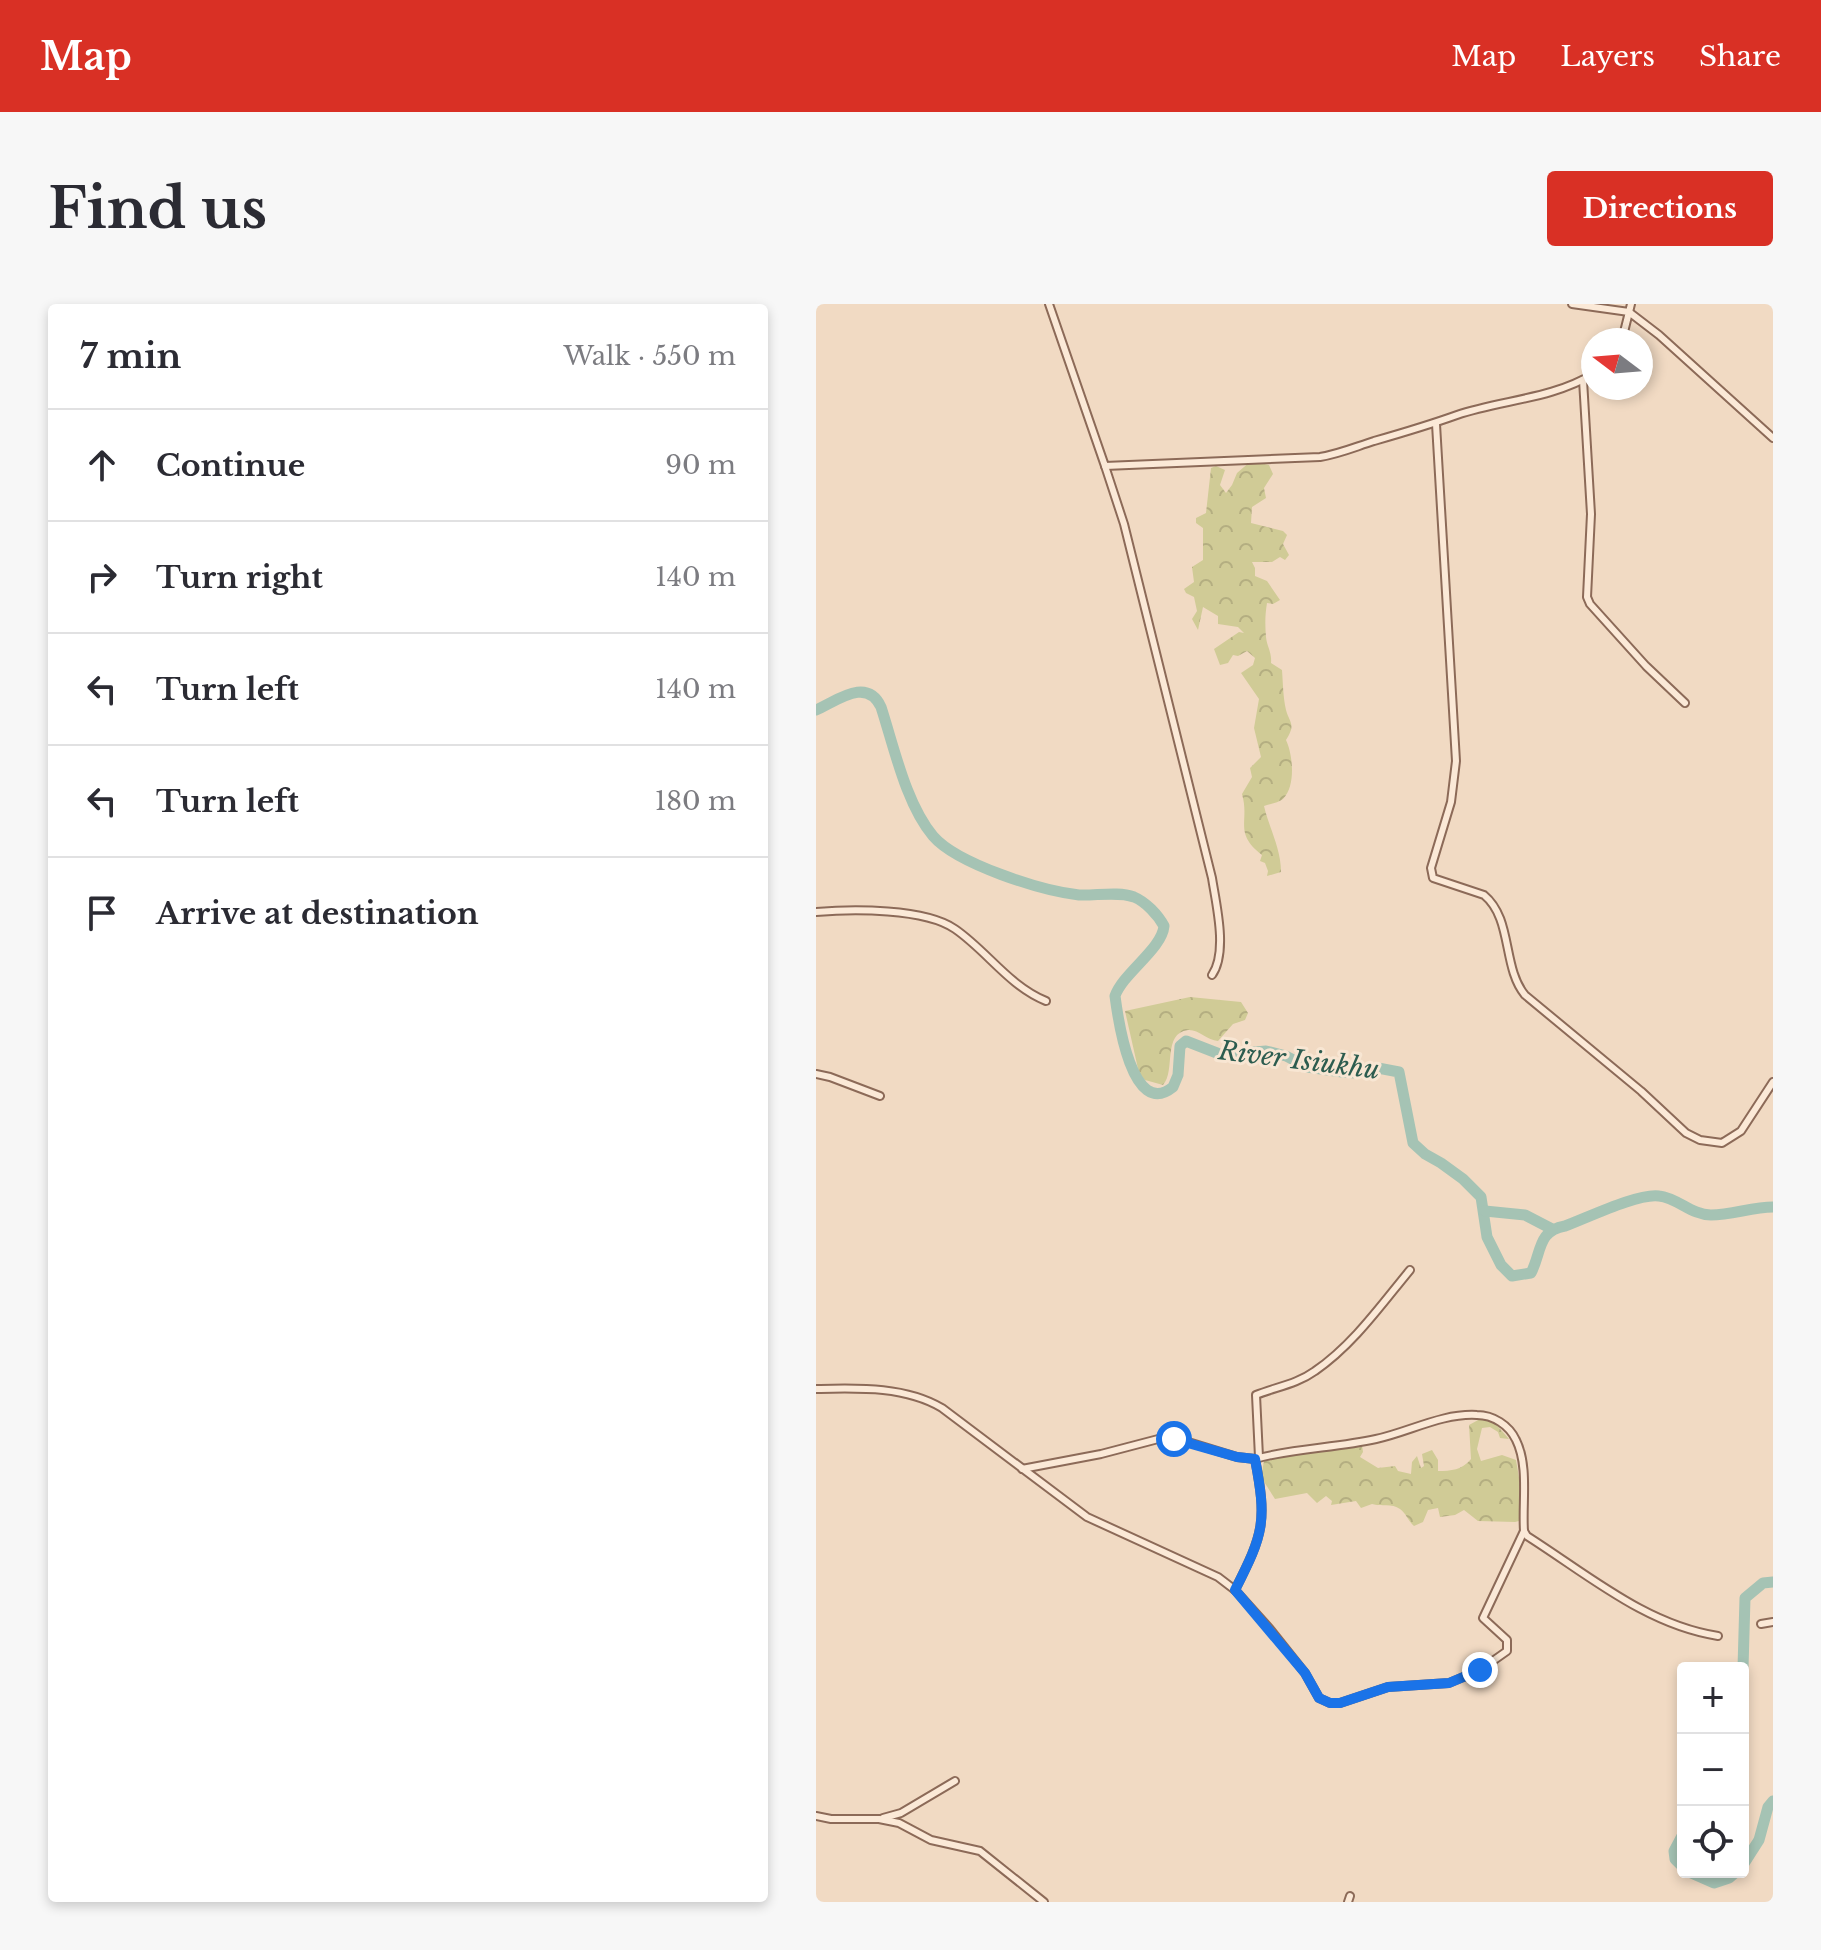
<!DOCTYPE html>
<html lang="en">
<head>
<meta charset="utf-8">
<style>
  :root { --surface:#fff; --page:#f7f7f7; --text:#2b2b33; --muted:#7c7c81; --line:#e1e1e2; --accent:#d93025 }
  body { margin:0; font-family:"Libre Baskerville",serif; background:var(--page); color:var(--text) }
  .controls { position:absolute; right:24px; bottom:24px; display:grid; overflow:hidden; border-radius:8px; box-shadow:0 4px 12px #0003 }
  .controls button { width:72px; height:72px; display:grid; place-items:center; padding:0; border:0; border-bottom:2px solid var(--line); background:var(--surface); color:var(--text); font:40px sans-serif }
  .compass { position:absolute; left:765px; top:24px; width:72px; height:72px; border-radius:50%; background:var(--surface); box-shadow:0 4px 12px #0003; rotate:286deg }
  .stop { position:absolute; width:24px; height:24px; margin:-18px; border:6px solid #1a73e8; border-radius:50%; background:#fff }
  .stop.end { background:#1a73e8; border-color:#fff; box-shadow:0 2px 8px #0008 }
  .list { margin:0; padding:0; list-style:none }
  h2 { display:flex; justify-content:space-between; align-items:center; height:104px; margin:0; padding:0 32px; font-size:34px }
  h2 small { font-size:26px; font-weight:400; color:var(--muted) }
  .list li { display:grid; grid-template-columns:52px 1fr auto; gap:24px; align-items:center; box-sizing:border-box; height:112px; padding:0 32px; border-top:2px solid var(--line) }
  .list b { display:block; font-size:30px; white-space:nowrap }
  .list em { font-size:26px; font-style:normal; color:var(--muted) }
  .icon { flex:none; width:44px; height:44px; fill:none; stroke:currentColor; stroke-width:2; stroke-linecap:round; stroke-linejoin:round }
  .map { position:relative; flex:none; width:957px; height:1598px; overflow:hidden; border-radius:8px }
  header { display:flex; align-items:center; gap:48px; box-sizing:border-box; height:112px; padding:0 40px; background:var(--accent); color:#fff }
  header strong { font-size:38px }
  nav { display:flex; gap:44px; margin-inline-start:auto; font-size:28px }
  .intro { display:flex; align-items:center; justify-content:space-between; box-sizing:border-box; height:192px; padding:0 48px }
  h1 { margin:0; font-size:56px }
  .button { padding:20px 36px; border-radius:8px; background:var(--accent); color:#fff; font-size:28px; font-weight:700 }
  main { display:flex; gap:48px; padding:0 48px }
  aside { flex:1; background:var(--surface); border-radius:8px; box-shadow:0 4px 12px #0003 }
  .map>svg:first-child { display:block }
  .forest { fill:url(#forest-crowns) }
  .lines { fill:none; stroke-linecap:round; stroke-linejoin:round }
  .river { stroke:#a5c3b4; stroke-width:11 }
  .minor-casing { stroke:#8c6a58; stroke-width:10 }
  .minor { stroke:#fbe9d7; stroke-width:6 }
  .route { stroke:#1a73e8; stroke-width:10 }
  .labels { text-anchor:middle; dominant-baseline:central; stroke-width:6; stroke-linejoin:round; paint-order:stroke }
  .water-label { font-size:26px; font-style:italic; fill:#2c5c4f; stroke:#f8e6d3 }
</style>
</head>
<body>
<header>
<strong>Map</strong>
<nav><a>Map</a><a>Layers</a><a>Share</a></nav>
</header>
<div class="intro"><h1>Find us</h1><a class="button">Directions</a></div>
<main>
<aside>
<h2>7 min<small>Walk · 550 m</small></h2>
<ul class="list">
<li><svg class="icon" aria-label="ahead" viewBox="0 0 24 24"><path d="M12 20V5M6 11l6-6 6 6"/></svg><div><b>Continue</b></div><em>90 m</em></li>
<li><svg class="icon" aria-label="right" viewBox="0 0 24 24"><path d="M7 20v-9h11M14 6l5 5-5 5"/></svg><div><b>Turn right</b></div><em>140 m</em></li>
<li><svg class="icon" aria-label="left" viewBox="0 0 24 24"><path d="M17 20v-9H6M10 6l-5 5 5 5"/></svg><div><b>Turn left</b></div><em>140 m</em></li>
<li><svg class="icon" aria-label="left" viewBox="0 0 24 24"><path d="M17 20v-9H6M10 6l-5 5 5 5"/></svg><div><b>Turn left</b></div><em>180 m</em></li>
<li><svg class="icon" aria-label="arrive" viewBox="0 0 24 24"><path d="M6 21V4h12l-3 4 3 4H6"/></svg><div><b>Arrive at destination</b></div></li>
</ul>
</aside>
<div class="map">
<svg width="957" height="1598" viewBox="0 0 957 1598">
  <defs>
    <pattern id="forest-crowns" width="20" height="18" patternUnits="userSpaceOnUse" patternTransform="scale(2)"><rect width="20" height="18" fill="#d0cb96"/><path d="M2 6a3 3 0 1 1 6 0M12 15a3 3 0 1 1 6 0" fill="none" stroke="#b4ae81"/></pattern>
  </defs>
  <rect width="100%" height="100%" fill="#f1dac3"/>
  <!-- forest -->
  <g class="forest">
    <path d="M435,157L453,161L457,170L448,184L450,194L436,203L435,219L467,227L471,231L467,240L473,251L469,256L464,253L456,258H436L439,264V272L451,277L464,296L457,300L451,299C449,311 449,321 450,333C451,343 456,348 455,359L466,366C467,379 467,393 470,406C474,420 480,420 470,436C477,451 480,482 467,495C462,499 454,500 448,502C453,524 465,544 465,568L451,572L452,567L449,559L444,557L446,551C417,528 434,518 426,490L436,473L434,464L445,453L438,424L443,395L425,369L437,361L439,354L431,347L422,352L417,351L412,359L404,361L398,345L423,328L428,329L422,323L402,320V312L387,303L382,326L376,315L381,307L378,293L370,289L368,285L378,278L376,263L387,256V224L380,219V214L390,209L395,164L400,162L409,166L404,181L410,189L416,181L421,169Z"/>
    <path d="M374,693L425,698L432,709L429,716L417,720L402,737C391,736 382,725 372,726C346,729 360,767 347,781L329,776L323,769L309,707Z"/>
    <path d="M664,1115L678,1118L693,1135L684,1134L682,1128L674,1123L666,1124L661,1145L665,1157L686,1151L700,1156L707,1197L703,1217L699,1218L662,1217L648,1206L639,1211L624,1213L622,1204L612,1206L607,1218L598,1222C592,1217 590,1209 584,1205C576,1199 565,1203 556,1200L545,1204L540,1197L515,1201L516,1197L510,1192L501,1199L491,1189L459,1195L445,1173L448,1157L457,1154L546,1141L547,1148L544,1153L562,1164L579,1162L582,1167L595,1170L596,1158L601,1152L605,1164L608,1162L606,1150L616,1146L622,1156V1167C635,1167 646,1166 655,1155L653,1121Z"/>
  </g>
  <g class="lines">
    <!-- river -->
    <g class="river">
      <path d="M0,406C22,396 51,373 65,403C78,443 90,500 117,532C141,560 226,587 263,591C279,592 302,587 318,593C330,598 342,611 348,622C346,645 307,669 299,692C302,715 316,816 357,783L362,771L364,742L370,737L406,751L450,747L470,752L491,763L526,768L539,769L562,764L583,768L597,839L609,850L625,859L647,875L665,893L671,933L685,961L696,972L715,969C726,948 721,927 749,922C771,914 822,889 843,892C862,894 875,911 895,911C916,911 936,903 957,903"/>
      <path d="M669,907L709,911L736,925"/>
      <path d="M927,1364L929,1294L947,1279L957,1278"/>
      <path d="M867,1530L858,1547L859,1555L867,1563"/>
      <path d="M927,1561L943,1536L952,1503L957,1497"/>
      <path d="M873,1568L898,1579L913,1574L920,1568"/>
    </g>
    <defs>
      <g id="minor">
        <path d="M233,0L289,162L504,153C523,150 539,143 558,137C586,129 613,121 641,111C685,96 736,95 777,70"/>
        <path d="M756,0L813,8L843,31L957,134"/>
        <path d="M806,36L815,0"/>
        <path d="M767,76L775,210L771,293L774,300L830,362L869,399"/>
        <path d="M620,120L640,457L635,498L615,564L617,574L668,591C697,615 686,663 709,691L825,787L870,829L884,836L906,839L925,827L957,778"/>
        <path d="M289,162L308,220L396,574C400,600 412,648 396,671"/>
        <path d="M0,608C36,605 109,604 139,625C171,647 193,682 230,697"/>
        <path d="M0,770L14,773L64,792"/>
        <path d="M0,1085C42,1084 89,1082 126,1104L271,1213L402,1273L419,1286L454,1325L489,1369L503,1394L514,1399H524L572,1383L633,1379L664,1366L691,1347V1336L667,1314L708,1227"/>
        <path d="M443,1153L440,1091C460,1083 481,1080 499,1067C537,1041 565,1001 594,966"/>
        <path d="M206,1165L285,1150L346,1134L369,1137L421,1153L439,1155C478,1144 520,1144 560,1135C593,1128 626,1109 661,1111C677,1111 693,1121 700,1136C713,1162 706,1199 708,1227L711,1232C771,1270 830,1321 902,1332"/>
        <path d="M419,1286C448,1229 451,1217 439,1155"/>
        <path d="M945,1320L957,1318"/>
        <path d="M0,1512L15,1515H63L83,1519L115,1536L164,1547L228,1598"/>
        <path d="M67,1514L85,1509L139,1477"/>
        <path d="M532,1598L534,1592"/>
      </g>
    </defs>
    <!-- minor casing -->
    <use href="#minor" class="minor-casing"/>
    <!-- minor -->
    <use href="#minor" class="minor"/>
  </g>
  <g class="lines">
    <!-- route -->
    <path class="route" d="M358,1135L421,1153L439,1155C451,1218 448,1229 419,1286L489,1369L503,1394L514,1399H524L572,1383L633,1379L664,1366"/>
  </g>
  <g class="labels">
    <!-- water labels -->
    <g class="water-label">
      <text transform="translate(483 756) rotate(7)">River Isiukhu</text>
    </g>
  </g>
</svg>
<div class="controls">
<button>+</button>
<button>−</button>
<button><svg class="icon" aria-label="locate" viewBox="0 0 24 24"><circle cx="12" cy="12" r="6"/><path d="M12 2v4M12 18v4M2 12h4M18 12h4"/></svg></button>
</div>
<svg class="compass" viewBox="-18 -18 36 36"><path d="M0-13l5 13h-10z" fill="#e53935"/><path d="M0 13l5-13h-10z" fill="#7c7c81"/></svg>
<div class="stop" style="left:358px;top:1135px"></div>
<div class="stop end" style="left:664px;top:1366px"></div>
</div>
</main>
</body>
</html>
